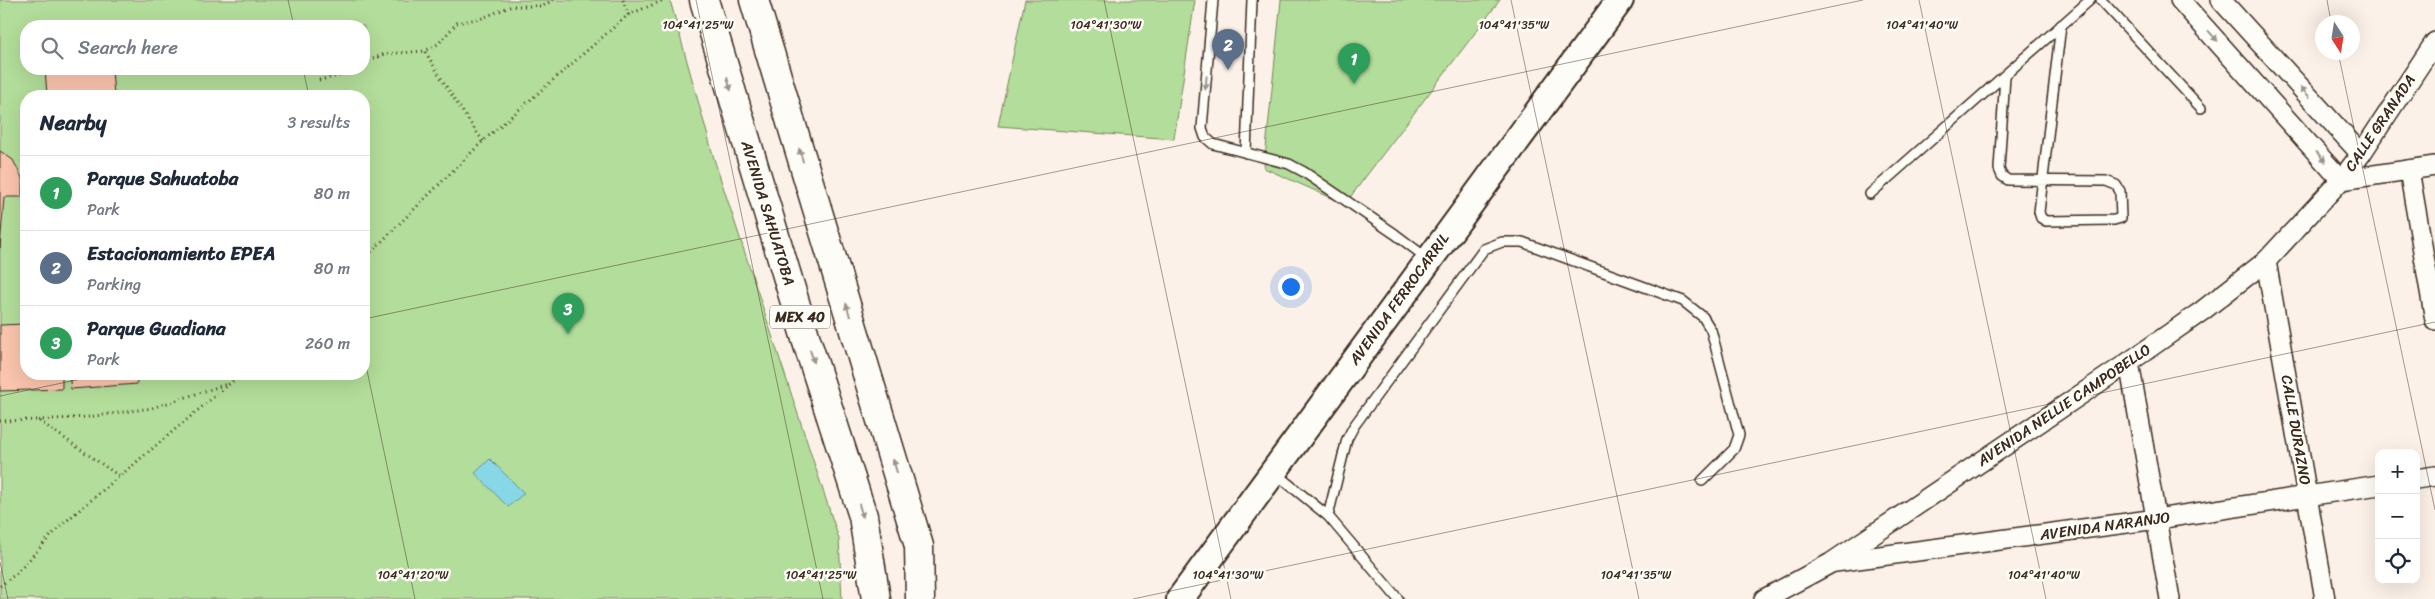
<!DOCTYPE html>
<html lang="en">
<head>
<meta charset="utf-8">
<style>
  :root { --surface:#fff; --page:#f6f6f7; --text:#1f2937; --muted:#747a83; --line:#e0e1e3; --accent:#1a73e8 }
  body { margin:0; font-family:Sriracha,sans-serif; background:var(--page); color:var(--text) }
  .controls { position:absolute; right:15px; bottom:15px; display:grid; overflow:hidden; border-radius:10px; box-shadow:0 5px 20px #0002 }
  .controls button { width:45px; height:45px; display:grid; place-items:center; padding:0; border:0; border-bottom:1px solid var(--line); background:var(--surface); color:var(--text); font:25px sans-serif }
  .compass { position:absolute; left:2315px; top:15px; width:45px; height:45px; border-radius:50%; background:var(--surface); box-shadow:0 5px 20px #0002; rotate:168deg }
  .you { position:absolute; left:1290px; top:286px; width:18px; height:18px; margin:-12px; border:4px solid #fff; border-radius:50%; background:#1a73e8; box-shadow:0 0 0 8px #1a73e833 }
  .badge { display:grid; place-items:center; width:32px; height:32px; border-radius:50%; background:var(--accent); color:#fff; font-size:16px; font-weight:700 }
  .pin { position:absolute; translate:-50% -41px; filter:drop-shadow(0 1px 2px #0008) }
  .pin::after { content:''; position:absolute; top:26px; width:18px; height:15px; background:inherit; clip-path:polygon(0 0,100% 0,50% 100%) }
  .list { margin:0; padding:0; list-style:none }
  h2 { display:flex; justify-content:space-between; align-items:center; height:65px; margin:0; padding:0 20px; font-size:21px }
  h2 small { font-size:16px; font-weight:400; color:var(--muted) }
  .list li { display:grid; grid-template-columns:32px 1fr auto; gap:15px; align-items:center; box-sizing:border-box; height:75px; padding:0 20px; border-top:1px solid var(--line) }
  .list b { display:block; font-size:19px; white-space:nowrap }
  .list p { margin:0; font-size:16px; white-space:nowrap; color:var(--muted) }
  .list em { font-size:16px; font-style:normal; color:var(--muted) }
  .icon { flex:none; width:28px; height:28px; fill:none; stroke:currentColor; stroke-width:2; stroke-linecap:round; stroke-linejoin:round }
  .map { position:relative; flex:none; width:2435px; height:599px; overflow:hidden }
  .search { position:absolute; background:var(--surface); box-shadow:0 5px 20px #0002; left:20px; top:20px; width:350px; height:55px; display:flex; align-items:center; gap:12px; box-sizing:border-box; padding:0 18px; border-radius:20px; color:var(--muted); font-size:19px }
  .panel { position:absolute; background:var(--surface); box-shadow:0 5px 20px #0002; left:20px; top:90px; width:350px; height:290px; border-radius:20px }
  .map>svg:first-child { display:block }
  .green { fill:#b3dd9a; stroke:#77845c; fill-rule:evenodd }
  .water { fill:#88d7e6; stroke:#699296 }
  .building { fill:#fac4ad; stroke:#3b2a1e }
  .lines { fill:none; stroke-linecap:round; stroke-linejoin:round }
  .lane-casing { stroke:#3b2a1e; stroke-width:12 }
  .street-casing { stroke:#3b2a1e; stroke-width:22 }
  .secondary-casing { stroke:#3b2a1e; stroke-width:30 }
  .primary-casing { stroke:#3b2a1e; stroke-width:31 }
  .path { stroke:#3b2a1e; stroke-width:3; stroke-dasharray:1 4; stroke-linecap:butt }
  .lane { stroke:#fdfcf7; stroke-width:9 }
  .street { stroke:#fdfcf7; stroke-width:19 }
  .secondary { stroke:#fdfcf7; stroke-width:26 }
  .primary { stroke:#fdfcf7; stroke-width:28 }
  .oneway { fill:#9c938a }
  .ticks { fill:none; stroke:#3b2a1e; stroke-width:1; stroke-opacity:0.45 }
  .labels { text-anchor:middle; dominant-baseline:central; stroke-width:5; stroke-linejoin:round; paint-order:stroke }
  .shield { fill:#fdfcf7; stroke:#75695f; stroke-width:1 }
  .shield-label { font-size:14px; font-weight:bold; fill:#3b2a1e }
  .street-label { font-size:15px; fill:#3b2a1e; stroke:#fdfcf7 }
  .ticks-label { font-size:12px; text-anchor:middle; fill:#3b2a1e; stroke:#fdfcf7; stroke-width:5; stroke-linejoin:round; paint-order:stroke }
</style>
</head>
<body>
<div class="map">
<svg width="2435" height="599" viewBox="0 0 2435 599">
  <rect width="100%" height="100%" fill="#fcf1e8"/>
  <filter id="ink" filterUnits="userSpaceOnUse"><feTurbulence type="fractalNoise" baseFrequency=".02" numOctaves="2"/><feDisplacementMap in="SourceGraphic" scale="10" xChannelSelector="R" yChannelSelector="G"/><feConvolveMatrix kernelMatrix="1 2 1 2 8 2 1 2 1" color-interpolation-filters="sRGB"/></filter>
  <g filter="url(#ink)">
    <!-- green -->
    <g class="green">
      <path d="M0,0H670L715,162L839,539L842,599H0ZM26,26H364V69H26ZM26,96H364V374H26Z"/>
      <path d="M1025,0H1195L1174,139L998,126Z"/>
      <path d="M1281,0H1500L1345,204L1264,168Z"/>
    </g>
    <!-- water -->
    <path class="water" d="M490,459L524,493L508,507L475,473Z"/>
    <!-- building -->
    <g class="building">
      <path d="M45,69H112L114,96H47Z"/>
      <path d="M0,151L13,160L22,178V197H4L0,248Z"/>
      <path d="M26,324V374H62V389L0,391V325Z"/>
      <path d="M69,374H136L137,384L71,389Z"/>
    </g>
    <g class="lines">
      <defs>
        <g id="lane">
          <path d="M1213,0L1202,128L1205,137L1213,144L1289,164L1304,172L1395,234L1428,259"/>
          <path d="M2101,0L2201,108"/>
          <path d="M2005,76L1999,169L2002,176L2008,180L2106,181L2116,185L2120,191L2121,218L2114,220L2046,221L2041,218L2039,212L2061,25"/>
          <path d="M1246,153L1252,0"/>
          <path d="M1870,194L2090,0"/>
          <path d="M1275,473L1328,516L1398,599"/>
          <path d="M1328,516L1347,439L1354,426L1484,249L1502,242H1522L1683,301L1703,317L1711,330L1739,435L1734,449L1702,481"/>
        </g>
        <g id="street">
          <path d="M2180,0L2341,180"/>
          <path d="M2221,0L2361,154"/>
          <path d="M2409,170L2435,320"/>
          <path d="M2341,180L2435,166"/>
          <path d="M2266,261L2325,599"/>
          <path d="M2129,362L2170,599"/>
          <path d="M2416,479L2435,476"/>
          <path d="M1835,562L2157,519L2379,485"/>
          <path d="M1764,599L1831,563L2129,362L2202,311L2266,261L2341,180L2361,154L2435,42"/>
        </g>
        <path id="secondary" d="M1180,599L1620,0"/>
        <g id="primary">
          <path d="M704,0L806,339L863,516L876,599"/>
          <path d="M754,0L919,546L920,599"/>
        </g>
      </defs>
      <!-- lane casing -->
      <use href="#lane" class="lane-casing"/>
      <!-- street casing -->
      <use href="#street" class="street-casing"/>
      <!-- secondary casing -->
      <use href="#secondary" class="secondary-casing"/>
      <!-- primary casing -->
      <use href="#primary" class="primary-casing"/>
      <!-- path -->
      <g class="path">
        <path d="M623,0L628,15"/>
        <path d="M364,63L384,54L425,51"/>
        <path d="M319,80L339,76L352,69"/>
        <path d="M483,141C462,112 443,82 425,51L438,44L457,23L482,18L512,6H543L553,0"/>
        <path d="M364,259L483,141L628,15L664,0"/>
        <path d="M38,420L88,417L152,408L227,384"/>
        <path d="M0,421L38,420L119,476"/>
        <path d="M0,586L17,573L58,528L241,374"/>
      </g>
      <!-- lane -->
      <use href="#lane" class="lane"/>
      <!-- street -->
      <use href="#street" class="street"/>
      <!-- secondary -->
      <use href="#secondary" class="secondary"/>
      <!-- primary -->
      <use href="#primary" class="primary"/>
    </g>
    <!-- one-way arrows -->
    <defs><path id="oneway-solid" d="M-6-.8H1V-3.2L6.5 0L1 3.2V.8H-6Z" transform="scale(1.25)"/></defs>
    <g class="oneway">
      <use href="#oneway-solid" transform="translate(2213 36) rotate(48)"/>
      <use href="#oneway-solid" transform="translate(1206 83) rotate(95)"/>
      <use href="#oneway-solid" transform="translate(729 84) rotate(73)"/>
      <use href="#oneway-solid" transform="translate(2305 92) rotate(-132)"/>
      <use href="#oneway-solid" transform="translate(801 155) rotate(-107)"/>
      <use href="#oneway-solid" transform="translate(2321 157) rotate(48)"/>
      <use href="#oneway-solid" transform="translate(848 310) rotate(-107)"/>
      <use href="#oneway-solid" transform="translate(812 356) rotate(72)"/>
      <use href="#oneway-solid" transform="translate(895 466) rotate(-107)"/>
      <use href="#oneway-solid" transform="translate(861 511) rotate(74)"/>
    </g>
  </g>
  <!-- ticks -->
  <path class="ticks" d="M288,0L294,26M696,0L823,599M1104,0L1231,599M1511,0L1639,599M1919,0L2046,599M2327,0L2331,22M2338,52L2435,510M303,69L309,96M364,319L1863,0M364,356L415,599M0,396L105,374M0,562L8,599M1133,599L2435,322"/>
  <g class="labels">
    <!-- shield labels -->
    <rect class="shield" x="770" y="305.5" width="60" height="23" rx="4"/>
    <g class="shield-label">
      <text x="800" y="317">MEX 40</text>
    </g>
    <!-- street labels -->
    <g class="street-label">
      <text transform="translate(2380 123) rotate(-56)">CALLE GRANADA</text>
      <text transform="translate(768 213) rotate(73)">AVENIDA SAHUATOBA</text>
      <text transform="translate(1399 299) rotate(-54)">AVENIDA FERROCARRIL</text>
      <text transform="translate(2064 405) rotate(-34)">AVENIDA NELLIE CAMPOBELLO</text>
      <text transform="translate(2296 430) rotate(80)">CALLE DURAZNO</text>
      <text transform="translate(2105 526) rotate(-8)">AVENIDA NARANJO</text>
    </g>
  </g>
  <g class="ticks-label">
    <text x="698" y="29">104°41'25"W</text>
    <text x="1106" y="29">104°41'30"W</text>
    <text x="1514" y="29">104°41'35"W</text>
    <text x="1922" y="29">104°41'40"W</text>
    <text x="821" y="579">104°41'25"W</text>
    <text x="1636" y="579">104°41'35"W</text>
    <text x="413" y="579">104°41'20"W</text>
    <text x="1228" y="579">104°41'30"W</text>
    <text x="2044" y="579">104°41'40"W</text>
  </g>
</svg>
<div class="controls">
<button>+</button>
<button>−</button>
<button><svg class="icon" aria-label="locate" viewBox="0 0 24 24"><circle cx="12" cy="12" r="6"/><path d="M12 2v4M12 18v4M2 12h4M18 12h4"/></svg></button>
</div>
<svg class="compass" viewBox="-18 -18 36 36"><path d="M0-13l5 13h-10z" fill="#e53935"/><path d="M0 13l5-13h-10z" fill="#747a83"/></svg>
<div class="you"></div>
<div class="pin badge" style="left:1354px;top:84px;background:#2e9e5b">1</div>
<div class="pin badge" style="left:1228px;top:70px;background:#5c6f8a">2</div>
<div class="pin badge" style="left:568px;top:334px;background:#2e9e5b">3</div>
<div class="search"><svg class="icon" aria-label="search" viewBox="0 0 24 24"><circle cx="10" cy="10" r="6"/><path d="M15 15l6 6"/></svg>Search here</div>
<section class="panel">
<h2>Nearby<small>3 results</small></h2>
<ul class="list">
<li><span class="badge" style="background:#2e9e5b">1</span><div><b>Parque Sahuatoba</b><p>Park</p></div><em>80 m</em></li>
<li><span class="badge" style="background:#5c6f8a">2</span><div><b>Estacionamiento EPEA</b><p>Parking</p></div><em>80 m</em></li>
<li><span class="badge" style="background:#2e9e5b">3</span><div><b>Parque Guadiana</b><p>Park</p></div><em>260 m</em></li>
</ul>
</section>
</div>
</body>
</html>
